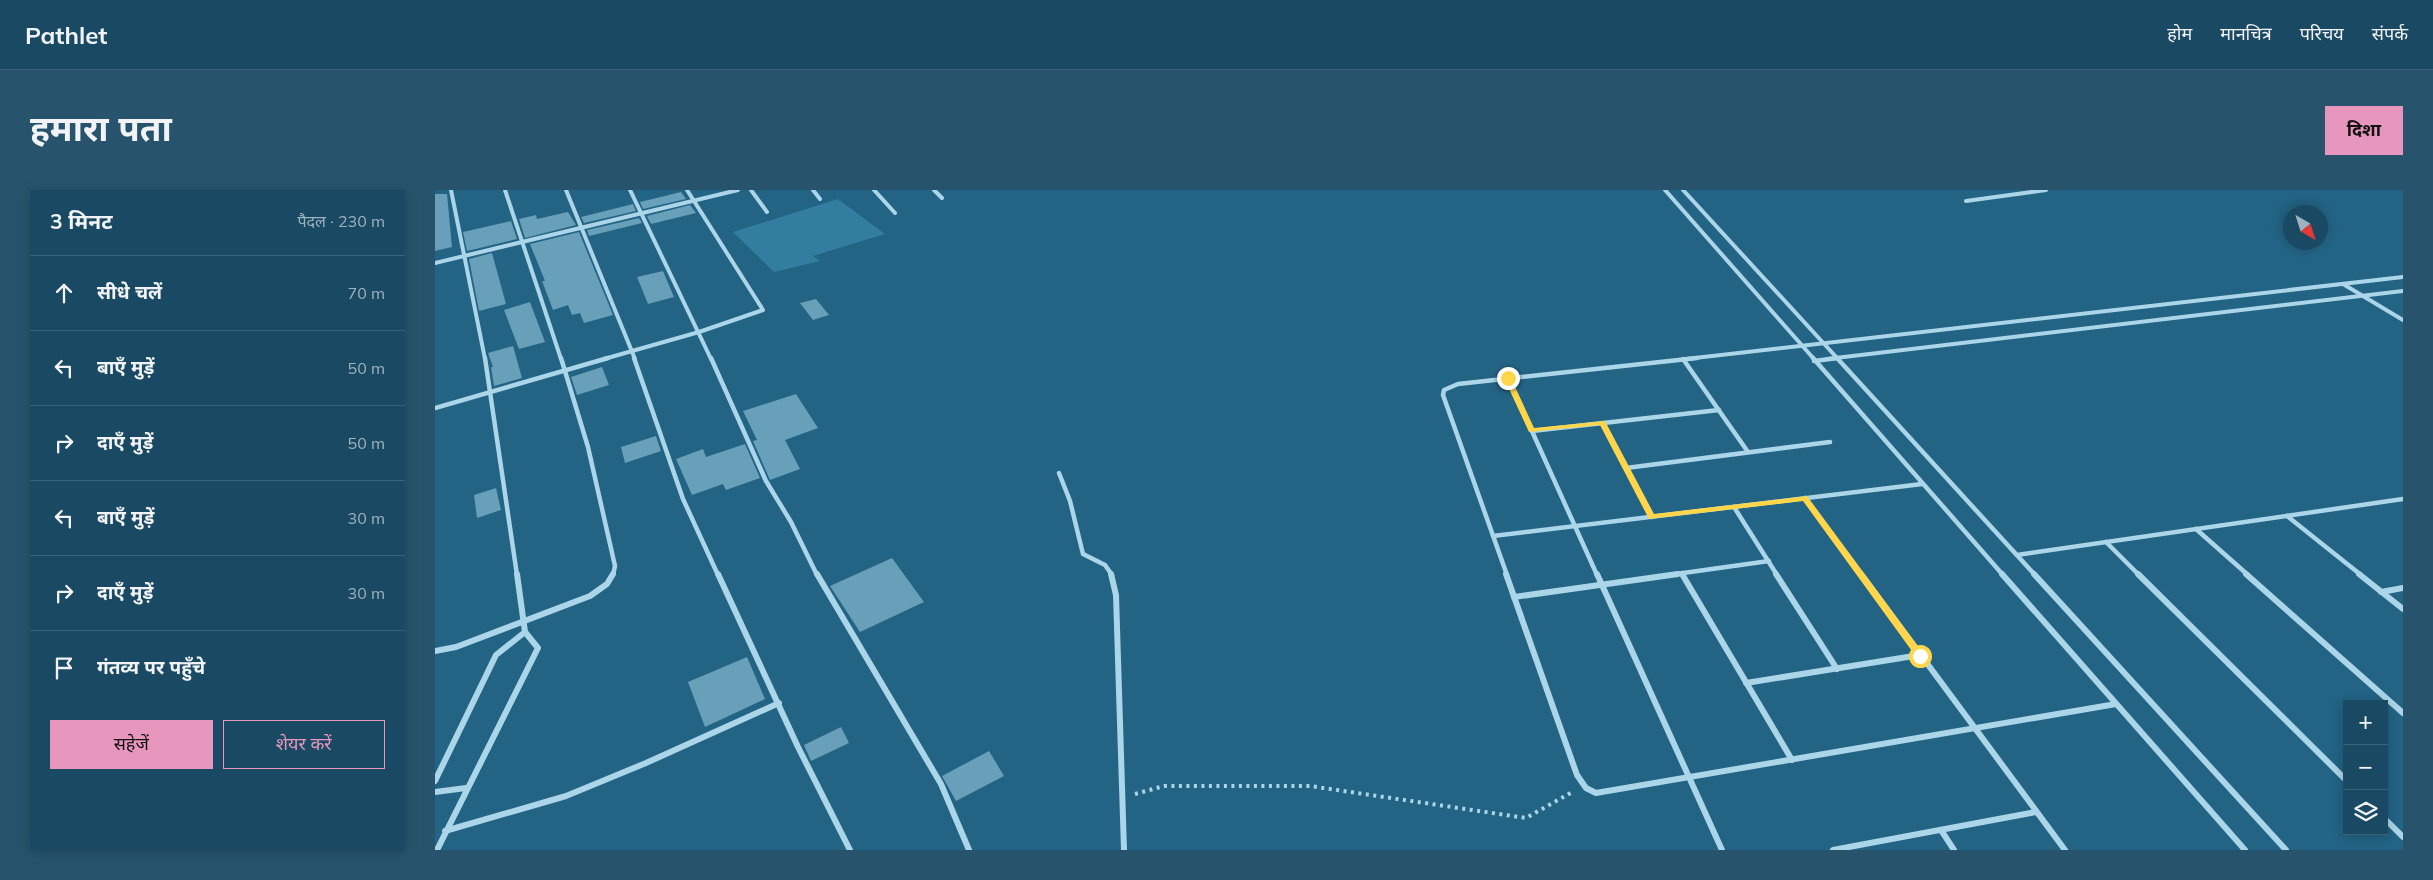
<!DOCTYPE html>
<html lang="hi">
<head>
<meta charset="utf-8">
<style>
  :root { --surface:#1a4a63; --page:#27546c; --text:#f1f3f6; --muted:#9fb3be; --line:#386278; --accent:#e797bd }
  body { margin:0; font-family:Mulish,"Noto Sans Devanagari",sans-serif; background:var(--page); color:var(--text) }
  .controls { position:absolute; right:15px; bottom:15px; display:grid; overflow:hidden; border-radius:0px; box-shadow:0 2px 12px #0003 }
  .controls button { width:45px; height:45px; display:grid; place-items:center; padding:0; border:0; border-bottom:1px solid var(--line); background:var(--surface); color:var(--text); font:25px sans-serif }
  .compass { position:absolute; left:1848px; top:15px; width:45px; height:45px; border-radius:50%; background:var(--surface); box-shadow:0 2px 12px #0003; rotate:141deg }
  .stop { position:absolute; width:15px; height:15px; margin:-11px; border:4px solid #ffd54a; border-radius:50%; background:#fff }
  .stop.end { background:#ffd54a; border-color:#fff; box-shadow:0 1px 5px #0008 }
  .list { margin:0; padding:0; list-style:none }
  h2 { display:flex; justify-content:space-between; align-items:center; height:65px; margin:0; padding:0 20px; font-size:21px }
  h2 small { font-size:16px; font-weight:400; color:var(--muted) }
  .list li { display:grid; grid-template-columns:32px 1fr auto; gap:15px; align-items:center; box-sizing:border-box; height:75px; padding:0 20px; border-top:1px solid var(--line) }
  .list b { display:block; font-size:19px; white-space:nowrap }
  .list em { font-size:16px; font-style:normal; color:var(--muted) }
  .actions { display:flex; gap:10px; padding:15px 20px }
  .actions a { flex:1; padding:11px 0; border:1px solid var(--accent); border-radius:0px; text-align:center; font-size:18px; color:var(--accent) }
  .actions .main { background:var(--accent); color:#111 }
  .icon { flex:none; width:28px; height:28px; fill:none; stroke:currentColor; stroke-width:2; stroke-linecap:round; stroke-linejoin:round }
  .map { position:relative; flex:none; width:1968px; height:660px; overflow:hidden; border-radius:0px }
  header { display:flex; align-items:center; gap:30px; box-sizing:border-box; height:70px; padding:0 25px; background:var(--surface); border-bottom:1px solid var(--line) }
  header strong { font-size:24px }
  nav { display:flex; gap:28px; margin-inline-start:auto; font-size:18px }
  .intro { display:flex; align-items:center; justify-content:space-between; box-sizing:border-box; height:120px; padding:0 30px }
  h1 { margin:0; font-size:35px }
  .button { padding:12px 22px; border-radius:0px; background:var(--accent); color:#111; font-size:18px; font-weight:700 }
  main { display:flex; gap:30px; padding:0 30px }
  aside { flex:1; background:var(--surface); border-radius:0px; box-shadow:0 2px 12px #0003 }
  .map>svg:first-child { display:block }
  .green { fill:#337da0 }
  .building { fill:#689fb9 }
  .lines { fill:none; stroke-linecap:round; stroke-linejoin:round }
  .path { stroke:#abd5e8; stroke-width:4; stroke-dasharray:3 4.5; stroke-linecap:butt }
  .minor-far2 { stroke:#abd5e8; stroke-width:4 }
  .minor-far1 { stroke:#abd5e8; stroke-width:4.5 }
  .minor { stroke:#abd5e8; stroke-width:6 }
  .route { fill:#ffd54a }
</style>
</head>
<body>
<header>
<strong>Pathlet</strong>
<nav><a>होम</a><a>मानचित्र</a><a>परिचय</a><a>संपर्क</a></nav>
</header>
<div class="intro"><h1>हमारा पता</h1><a class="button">दिशा</a></div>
<main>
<aside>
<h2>3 मिनट<small>पैदल · 230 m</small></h2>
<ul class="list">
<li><svg class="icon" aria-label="ahead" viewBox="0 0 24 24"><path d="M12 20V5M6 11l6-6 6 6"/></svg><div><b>सीधे चलें</b></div><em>70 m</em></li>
<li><svg class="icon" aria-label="left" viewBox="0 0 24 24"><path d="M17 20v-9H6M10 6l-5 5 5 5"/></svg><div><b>बाएँ मुड़ें</b></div><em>50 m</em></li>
<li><svg class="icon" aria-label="right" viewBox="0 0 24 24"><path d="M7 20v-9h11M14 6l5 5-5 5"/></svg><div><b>दाएँ मुड़ें</b></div><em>50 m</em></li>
<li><svg class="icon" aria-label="left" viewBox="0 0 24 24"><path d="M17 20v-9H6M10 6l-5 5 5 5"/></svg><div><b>बाएँ मुड़ें</b></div><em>30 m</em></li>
<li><svg class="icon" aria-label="right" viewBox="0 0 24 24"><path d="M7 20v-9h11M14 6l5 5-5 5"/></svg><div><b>दाएँ मुड़ें</b></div><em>30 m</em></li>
<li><svg class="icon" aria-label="arrive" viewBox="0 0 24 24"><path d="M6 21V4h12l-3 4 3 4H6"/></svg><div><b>गंतव्य पर पहुँचे</b></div></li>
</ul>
<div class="actions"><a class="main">सहेजें</a><a>शेयर करें</a></div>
</aside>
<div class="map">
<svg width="1968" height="660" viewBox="0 0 1968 660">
  <rect width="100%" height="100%" fill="#236384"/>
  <!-- green -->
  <path class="green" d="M403,9L450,44L378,66L385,71L339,82L298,42Z"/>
  <!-- building -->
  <g class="building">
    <path d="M246,2L251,9L208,19L205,12Z"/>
    <path d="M0,4H12L17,57L0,61Z"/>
    <path d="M198,14L201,21L149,33L146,27Z"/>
    <path d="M255,15L261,23L216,34L212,26Z"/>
    <path d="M133,22L141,35L90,48L84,29L101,25L102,29Z"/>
    <path d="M204,28L207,33L154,46L152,40Z"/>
    <path d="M76,31L82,49L32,61L28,42Z"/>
    <path d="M144,42L178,125L149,133L145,123L137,125L133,115L118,120L107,91H110L95,54Z"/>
    <path d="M57,63L71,114L44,121L34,69Z"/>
    <path d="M228,81L239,107L213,114L202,87Z"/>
    <path d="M381,109L394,125L378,130L365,113Z"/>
    <path d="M95,112L110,152L84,159L69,120Z"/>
    <path d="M78,156L87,188L59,196L56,177H58L53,163Z"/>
    <path d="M167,177L174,195L142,205L136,187Z"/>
    <path d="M361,204L383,238L350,250L365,279L335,290L318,251L322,250L308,221Z"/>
    <path d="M221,246L226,261L190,273L186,257Z"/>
    <path d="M310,254L325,288L291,300L288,294L257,305L241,269L268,259L271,267Z"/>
    <path d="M61,298L66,320L42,328L39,305Z"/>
    <path d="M457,368L489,412L425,442L395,396Z"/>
    <path d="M312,467L330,509L270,537L253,492Z"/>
    <path d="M406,537L414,553L376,571L369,555Z"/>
    <path d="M554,561L569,586L521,611L507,586Z"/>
  </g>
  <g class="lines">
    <!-- path -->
    <path class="path" d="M700,604L729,596H875L1091,628L1139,601"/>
    <!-- minor-far2 -->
    <g class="minor-far2">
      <path d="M16,0L50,169"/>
      <path d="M70,0L126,169"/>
      <path d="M131,0L200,169"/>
      <path d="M195,0L276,169"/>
      <path d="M316,0L332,22"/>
      <path d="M378,0L385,9"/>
      <path d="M439,0L460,23"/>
      <path d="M499,0L507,8"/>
      <path d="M1230,0L1379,169"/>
      <path d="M1248,0L1403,169"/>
      <path d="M1531,11L1611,0"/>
      <path d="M0,73L303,0"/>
      <path d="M1908,94L1968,130"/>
      <path d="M169,169L264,142L328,120L252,0"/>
      <path d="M1251,169L1968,87"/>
      <path d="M1392,169L1968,101"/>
    </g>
    <!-- minor-far1 -->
    <g class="minor-far1">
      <path d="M50,168L82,385"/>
      <path d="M126,168L153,257L180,376L178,385"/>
      <path d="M199,168L248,309L283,385"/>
      <path d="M276,168L331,291L356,332L382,385"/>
      <path d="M1378,168L1568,385"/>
      <path d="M1402,168L1600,385"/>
      <path d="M1248,169L1313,262"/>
      <path d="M1379,171L1403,168"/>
      <path d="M1073,188L1162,385"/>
      <path d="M0,218L173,168"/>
      <path d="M1167,233L1217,327"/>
      <path d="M1097,241L1284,220"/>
      <path d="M1191,278L1395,252"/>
      <path d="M624,283L635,311L648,364L670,375L677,385"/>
      <path d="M1370,308L1427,385"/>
      <path d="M1299,317L1342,385"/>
      <path d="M1852,326L1926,385"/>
      <path d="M1761,339L1813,385"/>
      <path d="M1058,346L1487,294"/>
      <path d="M1671,352L1704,385"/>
      <path d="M1582,365L1968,309"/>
      <path d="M1247,383L1248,385"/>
      <path d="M1072,385L1008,205L1009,200L1023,194L1262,168"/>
      <path d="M1234,385L1334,371"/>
    </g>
    <!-- minor -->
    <g class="minor">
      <path d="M82,384L90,442"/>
      <path d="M283,384L363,557L415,660"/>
      <path d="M382,384L506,594L534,660"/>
      <path d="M676,384L681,405L689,660"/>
      <path d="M1071,384L1142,585L1151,598L1161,603L1681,514"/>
      <path d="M1162,384L1287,660"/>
      <path d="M1247,384L1357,570"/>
      <path d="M1341,384L1402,479"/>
      <path d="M1426,384L1630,660"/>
      <path d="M1567,384L1810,660"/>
      <path d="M1599,384L1851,660"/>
      <path d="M1703,384L1912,591"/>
      <path d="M1811,384L1968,523"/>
      <path d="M1924,384L1968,419"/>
      <path d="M1946,402L1968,398"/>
      <path d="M1079,407L1243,384"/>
      <path d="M0,461L21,457L155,406L172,394L178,384"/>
      <path d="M1311,493L1485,465"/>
      <path d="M0,591L61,465L90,442L103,458L2,660"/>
      <path d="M0,602L31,598"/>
      <path d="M1949,628L1968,647"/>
      <path d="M1506,640L1519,660"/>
      <path d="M10,641L131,606L211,573L344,513"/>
      <path d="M1398,660L1601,622"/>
    </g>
  </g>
  <!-- route -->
  <path class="route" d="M1073,186L1076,188L1099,238L1170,231L1219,324L1372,306L1488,463V468H1482L1368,311L1214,329L1165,235L1094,242L1069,188Z"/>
</svg>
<div class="controls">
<button>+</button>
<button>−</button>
<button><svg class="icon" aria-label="layers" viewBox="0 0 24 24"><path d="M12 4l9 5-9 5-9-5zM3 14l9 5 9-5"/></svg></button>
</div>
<svg class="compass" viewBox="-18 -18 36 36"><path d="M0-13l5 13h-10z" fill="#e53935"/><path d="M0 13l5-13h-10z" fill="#9fb3be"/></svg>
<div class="stop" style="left:1485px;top:466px"></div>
<div class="stop end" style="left:1073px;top:188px"></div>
</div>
</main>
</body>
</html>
